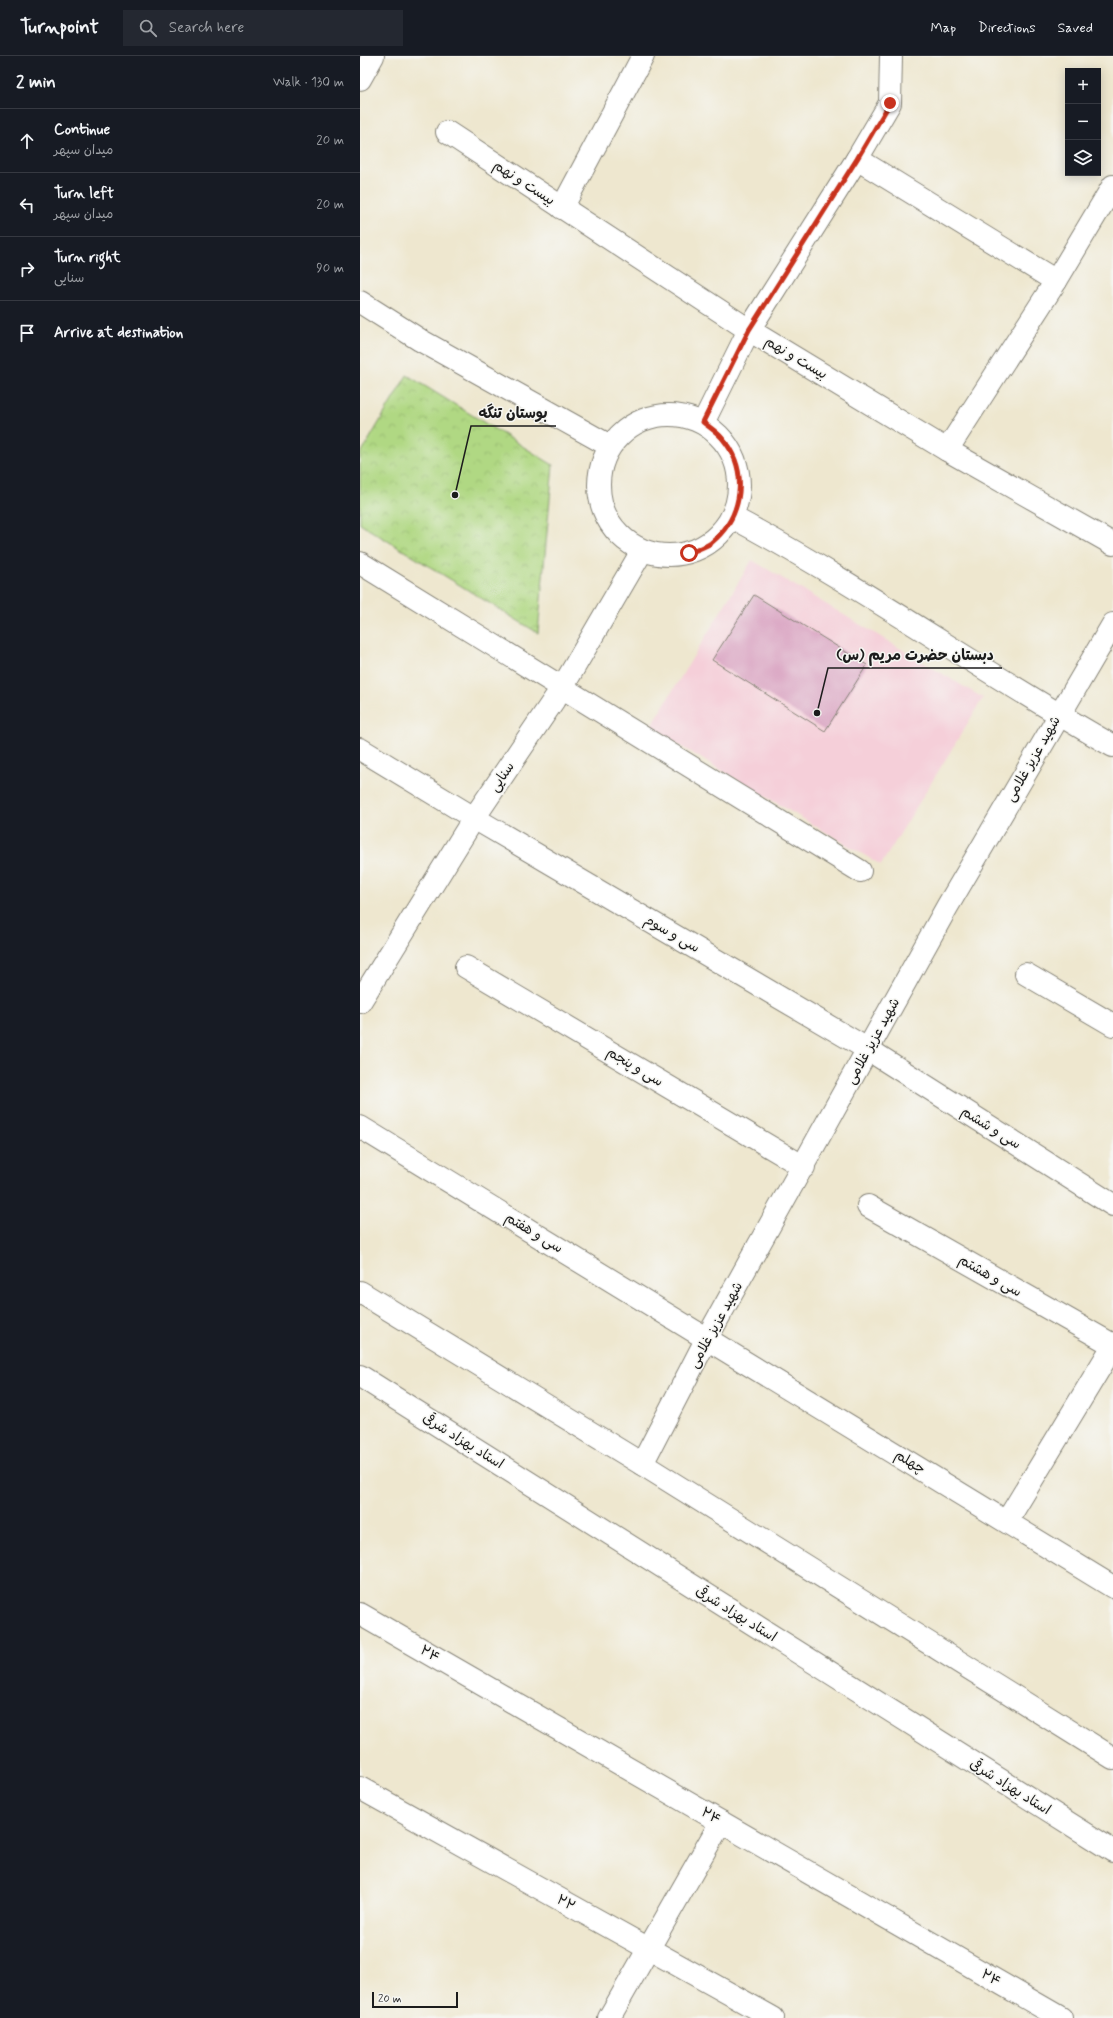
<!DOCTYPE html>
<html lang="en">
<head>
<meta charset="utf-8">
<style>
  :root { --surface:#171b24; --page:#242831; --text:#f1f3f6; --muted:#9ea1a6; --line:#363941 }
  body { margin:0; font-family:Mynerve,"Playpen Sans Arabic",sans-serif; background:var(--page); color:var(--text) }
  .controls { position:absolute; right:12px; top:12px; display:grid; overflow:hidden; border-radius:0px; box-shadow:0 2px 10px #0003 }
  .controls button { width:36px; height:36px; display:grid; place-items:center; padding:0; border:0; border-bottom:1px solid var(--line); background:var(--surface); color:var(--text); font:20px sans-serif }
  .scale { position:absolute; left:12px; bottom:10px; width:86px; box-sizing:border-box; padding-left:4px; border:2px solid #1c1c1c; border-top:0; font-size:11px; line-height:14px; white-space:nowrap; color:#1c1c1c; -webkit-text-stroke:3px #f6f6f2; paint-order:stroke }
  .stop { position:absolute; width:12px; height:12px; margin:-9px; border:3px solid #c8321e; border-radius:50%; background:#fff }
  .stop.end { background:#c8321e; border-color:#fff; box-shadow:0 1px 4px #0008 }
  .list { margin:0; padding:0; list-style:none }
  h2 { display:flex; justify-content:space-between; align-items:center; height:52px; margin:0; padding:0 16px; font-size:17px }
  h2 small { font-size:13px; font-weight:400; color:var(--muted) }
  .list li { display:grid; grid-template-columns:26px 1fr auto; gap:12px; align-items:center; box-sizing:border-box; height:64px; padding:0 16px; border-top:1px solid var(--line) }
  .list b { display:block; font-size:15px; white-space:nowrap }
  .list p { margin:0; font-size:13px; white-space:nowrap; color:var(--muted) }
  .list em { font-size:13px; font-style:normal; color:var(--muted) }
  .icon { flex:none; width:22px; height:22px; fill:none; stroke:currentColor; stroke-width:2; stroke-linecap:round; stroke-linejoin:round }
  .map { position:relative; flex:none; width:753px; height:1962px; overflow:hidden }
  header { display:flex; align-items:center; gap:24px; box-sizing:border-box; height:56px; padding:0 20px; background:var(--surface); border-bottom:1px solid var(--line) }
  header strong { font-size:19px }
  nav { display:flex; gap:22px; margin-inline-start:auto; font-size:14px }
  .search { width:280px; height:36px; background:var(--page); display:flex; align-items:center; gap:10px; box-sizing:border-box; padding:0 14px; border-radius:0px; color:var(--muted); font-size:15px }
  main { display:flex }
  aside { flex:1; background:var(--surface) }
  .map>svg:first-child { display:block }
  .built { fill:#f5cfd9 }
  .park { fill:url(#park-crowns); stroke:#667a50 }
  .building { fill:#d89fbf }
  .lines { fill:none; stroke-linecap:round; stroke-linejoin:round }
  .minor-casing { stroke:#858276; stroke-width:24 }
  .tertiary-casing { stroke:#858276; stroke-width:24 }
  .minor { stroke:#fff; stroke-width:22 }
  .tertiary { stroke:#fff; stroke-width:22 }
  .route { stroke:#c8321e; stroke-width:5 }
  .labels { text-anchor:middle; dominant-baseline:central; stroke-width:3; stroke-linejoin:round; paint-order:stroke }
  .street-label { font-size:14px; fill:#1c1c1c; stroke:#f6f6f2 }
  .leader { fill:none; stroke:#1c1c1c; stroke-width:1.5 }
  .callout-dot { fill:#1c1c1c; stroke:#f6f6f2; stroke-width:1.5 }
  .callout-label { font-size:15px; text-anchor:middle; font-weight:bold; fill:#1c1c1c; stroke:#f6f6f2; stroke-width:3; stroke-linejoin:round; paint-order:stroke }
</style>
</head>
<body>
<header>
<strong>Turnpoint</strong>
<div class="search"><svg class="icon" aria-label="search" viewBox="0 0 24 24"><circle cx="10" cy="10" r="6"/><path d="M15 15l6 6"/></svg>Search here</div>
<nav><a>Map</a><a>Directions</a><a>Saved</a></nav>
</header>
<main>
<aside>
<h2>2 min<small>Walk · 130 m</small></h2>
<ul class="list">
<li><svg class="icon" aria-label="ahead" viewBox="0 0 24 24"><path d="M12 20V5M6 11l6-6 6 6"/></svg><div><b>Continue</b><p>میدان سپهر</p></div><em>20 m</em></li>
<li><svg class="icon" aria-label="left" viewBox="0 0 24 24"><path d="M17 20v-9H6M10 6l-5 5 5 5"/></svg><div><b>Turn left</b><p>میدان سپهر</p></div><em>20 m</em></li>
<li><svg class="icon" aria-label="right" viewBox="0 0 24 24"><path d="M7 20v-9h11M14 6l5 5-5 5"/></svg><div><b>Turn right</b><p>سنایی</p></div><em>90 m</em></li>
<li><svg class="icon" aria-label="arrive" viewBox="0 0 24 24"><path d="M6 21V4h12l-3 4 3 4H6"/></svg><div><b>Arrive at destination</b></div></li>
</ul>
</aside>
<div class="map">
<svg width="753" height="1962" viewBox="0 0 753 1962">
  <defs>
    <pattern id="park-crowns" width="20" height="18" patternUnits="userSpaceOnUse"><rect width="20" height="18" fill="#b0d883"/><path d="M2 6a3 3 0 1 1 6 0M12 15a3 3 0 1 1 6 0" fill="none" stroke="#97b971"/></pattern>
  </defs>
  <rect width="100%" height="100%" fill="#f6f6f2"/>
  <filter id="ink" filterUnits="userSpaceOnUse"><feTurbulence type="fractalNoise" baseFrequency=".025" numOctaves="2"/><feDisplacementMap in="SourceGraphic" scale="8" xChannelSelector="R" yChannelSelector="G"/><feConvolveMatrix kernelMatrix="1 2 1 2 8 2 1 2 1" color-interpolation-filters="sRGB"/></filter>
  <filter id="wash" filterUnits="userSpaceOnUse"><feTurbulence type="fractalNoise" baseFrequency=".012" numOctaves="4" result="noise"/><feDisplacementMap in="SourceGraphic" scale="16" xChannelSelector="R" yChannelSelector="G"/><feGaussianBlur stdDeviation="0.9" result="paint"/><feColorMatrix in="noise" values="0 0 0 0 0 0 0 0 0 0 0 0 0 0 0 0 0 1.4 0 .05"/><feComposite in="paint" operator="in"/></filter>
  <g filter="url(#wash)">
    <rect width="100%" height="100%" fill="#eee7cf"/>
    <!-- built -->
    <path class="built" d="M392,504L623,642L521,809L290,672Z"/>
    <!-- park -->
    <path class="park" d="M47,319L193,409L178,577L0,468V399Z"/>
    <g id="blocks">
      <!-- building -->
      <path class="building" d="M394,539L507,609L465,675L352,604Z"/>
    </g>
  </g>
  <g filter="url(#ink)">
    <use href="#blocks" fill-opacity="0" stroke="#858276" stroke-width="1"/>
    <g class="lines">
      <defs>
        <g id="minor">
          <path d="M0,23L13,0"/>
          <path d="M87,76L389,274L587,394L753,488"/>
          <path d="M497,103L696,225"/>
          <path d="M202,152L283,0"/>
          <path d="M0,246L60,284L250,390"/>
          <circle cx="309" cy="429" r="70"/>
          <path d="M343,367L389,274L497,103L530,47L531,0"/>
          <path d="M587,394L696,225L753,130"/>
          <path d="M372,461C503,531 624,617 753,690"/>
          <path d="M0,507L500,815"/>
          <path d="M0,693L114,762L509,994L753,1149"/>
          <path d="M106,911L444,1111"/>
          <path d="M666,918L753,969"/>
          <path d="M0,946L114,762L202,632L282,495"/>
          <path d="M0,1071L753,1531"/>
          <path d="M508,1150L753,1289"/>
          <path d="M282,1408L347,1282L587,851L753,568"/>
          <path d="M647,1465L753,1290"/>
          <path d="M0,1558L701,1962"/>
          <path d="M0,1732L413,1962"/>
          <path d="M249,1962L361,1766"/>
        </g>
        <g id="tertiary">
          <path d="M0,1236L282,1408L753,1702"/>
          <path d="M0,1320L753,1795"/>
        </g>
      </defs>
      <!-- minor casing -->
      <use href="#minor" class="minor-casing"/>
      <!-- tertiary casing -->
      <use href="#tertiary" class="tertiary-casing"/>
      <!-- minor -->
      <use href="#minor" class="minor"/>
      <!-- tertiary -->
      <use href="#tertiary" class="tertiary"/>
    </g>
  </g>
  <g class="lines" filter="url(#ink)">
    <!-- route -->
    <path class="route" d="M329,497C336,494 345,491 351,487C384,460 389,414 362,382C357,376 349,371 343,366L389,274L497,103L530,47"/>
  </g>
  <g class="labels">
    <!-- street labels -->
    <g class="street-label">
      <text transform="translate(164 127) rotate(33)">بیست و نهم</text>
      <text transform="translate(436 302) rotate(31)">بیست و نهم</text>
      <text transform="translate(673 703) rotate(-60)">شهید عزیز غلامی</text>
      <text transform="translate(142 721) rotate(-56)">سنایی</text>
      <text transform="translate(312 878) rotate(30)">سی و سوم</text>
      <text transform="translate(513 985) rotate(-61)">شهید عزیز غلامی</text>
      <text transform="translate(275 1011) rotate(31)">سی و پنجم</text>
      <text transform="translate(631 1072) rotate(32)">سی و ششم</text>
      <text transform="translate(174 1177) rotate(31)">سی و هفتم</text>
      <text transform="translate(630 1220) rotate(30)">سی و هشتم</text>
      <text transform="translate(356 1269) rotate(-61)">شهید عزیز غلامی</text>
      <text transform="translate(103 1385) rotate(32)">استاد بهزاد شرقی</text>
      <text transform="translate(550 1406) rotate(31)">چهلم</text>
      <text transform="translate(376 1558) rotate(32)">استاد بهزاد شرقی</text>
      <text transform="translate(70 1598) rotate(30)">۲۴</text>
      <text transform="translate(650 1731) rotate(32)">استاد بهزاد شرقی</text>
      <text transform="translate(351 1760) rotate(30)">۲۴</text>
      <text transform="translate(206 1847) rotate(29)">۲۲</text>
      <text transform="translate(631 1922) rotate(30)">۲۴</text>
    </g>
  </g>
  <!-- callouts -->
  <path class="leader" d="M95 439L111 370H196M457 657L468 612H642"/>
  <g class="callout-dot">
    <circle cx="95" cy="439" r="4"/>
    <circle cx="457" cy="657" r="4"/>
  </g>
  <g class="callout-label">
    <text x="153" y="362">بوستان تنگه</text>
    <text x="555" y="604">دبستان حضرت مریم (س)</text>
  </g>
</svg>
<div class="controls">
<button>+</button>
<button>−</button>
<button><svg class="icon" aria-label="layers" viewBox="0 0 24 24"><path d="M12 4l9 5-9 5-9-5zM3 14l9 5 9-5"/></svg></button>
</div>
<div class="scale">20 m</div>
<div class="stop" style="left:329px;top:497px"></div>
<div class="stop end" style="left:530px;top:47px"></div>
</div>
</main>
</body>
</html>
